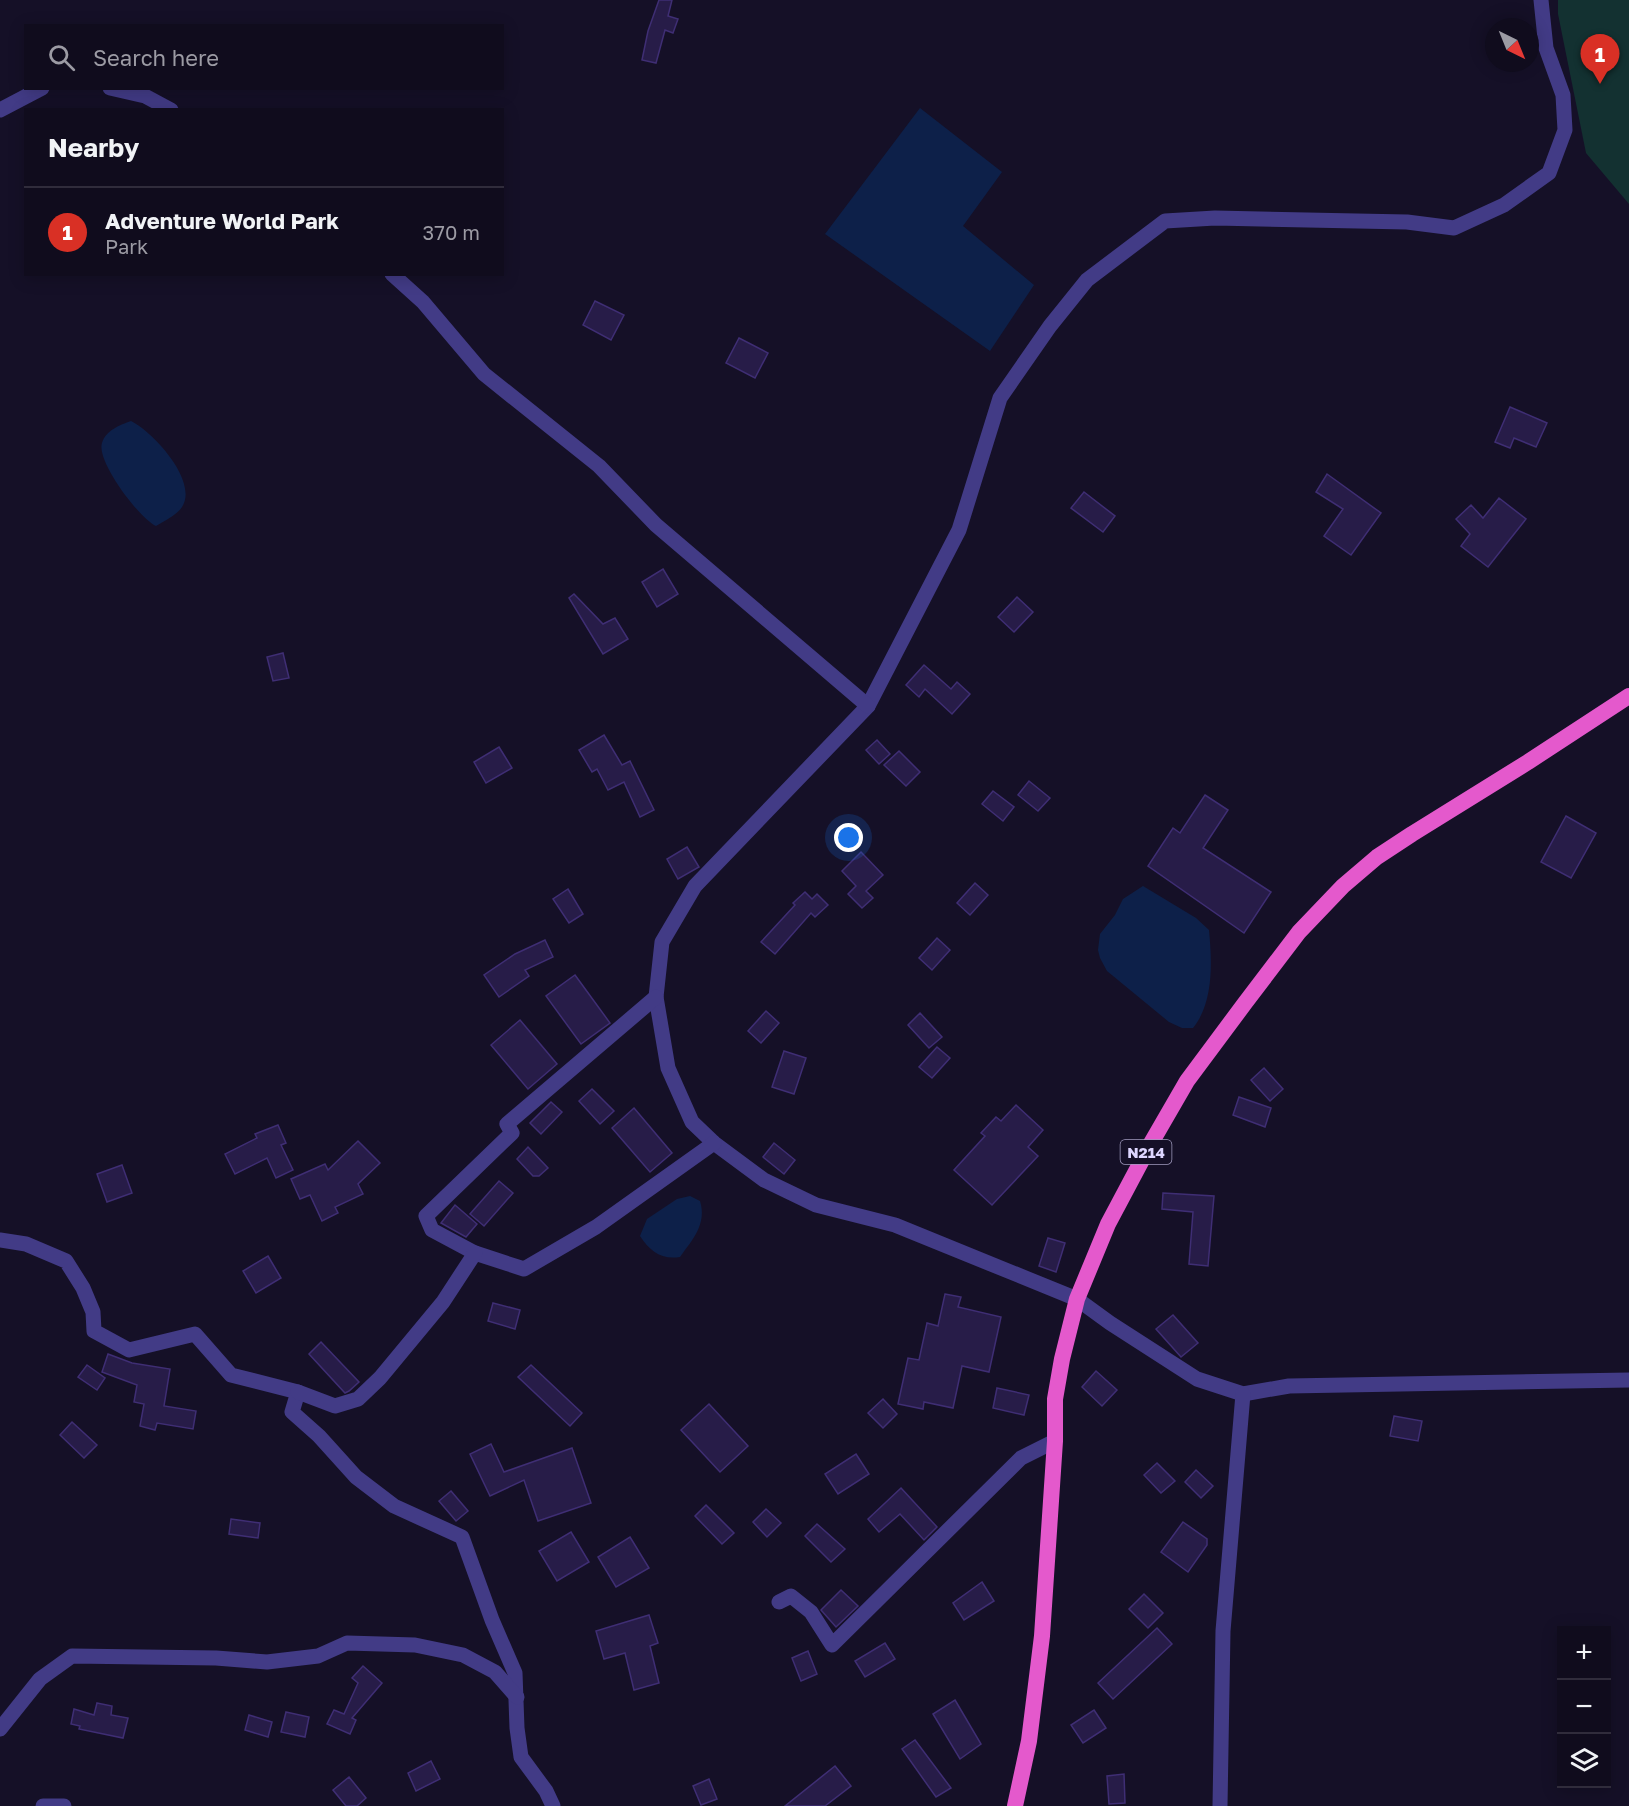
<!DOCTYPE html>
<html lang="en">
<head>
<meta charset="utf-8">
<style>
  :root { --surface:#100c1d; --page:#191526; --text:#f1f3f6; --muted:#9c9ba4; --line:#302c3b; --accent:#d93025 }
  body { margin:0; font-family:"Golos Text",sans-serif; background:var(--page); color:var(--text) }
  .controls { position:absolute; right:18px; bottom:18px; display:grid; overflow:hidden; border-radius:0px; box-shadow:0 3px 15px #0003 }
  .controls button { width:54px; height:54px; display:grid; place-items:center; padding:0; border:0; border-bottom:2px solid var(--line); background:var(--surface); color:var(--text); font:30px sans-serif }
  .compass { position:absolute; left:1485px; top:18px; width:54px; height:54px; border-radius:50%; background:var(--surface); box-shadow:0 3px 15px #0003; rotate:137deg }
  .you { position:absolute; left:849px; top:838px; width:21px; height:21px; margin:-15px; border:4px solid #fff; border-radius:50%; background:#1a73e8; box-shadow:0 0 0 9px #1a73e833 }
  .badge { display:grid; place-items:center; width:39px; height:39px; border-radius:50%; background:var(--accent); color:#fff; font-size:20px; font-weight:700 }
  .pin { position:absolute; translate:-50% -50px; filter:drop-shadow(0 2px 3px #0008) }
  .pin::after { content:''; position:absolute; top:32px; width:21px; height:18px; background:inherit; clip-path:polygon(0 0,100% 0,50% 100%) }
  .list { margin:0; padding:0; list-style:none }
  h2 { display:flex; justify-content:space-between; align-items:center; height:78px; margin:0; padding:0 24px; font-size:26px }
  h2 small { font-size:20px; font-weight:400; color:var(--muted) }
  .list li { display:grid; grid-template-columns:39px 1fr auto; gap:18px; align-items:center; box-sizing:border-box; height:90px; padding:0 24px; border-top:2px solid var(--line) }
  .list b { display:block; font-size:22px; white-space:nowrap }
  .list p { margin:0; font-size:20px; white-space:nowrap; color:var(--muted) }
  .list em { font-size:20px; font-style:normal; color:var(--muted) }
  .icon { flex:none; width:33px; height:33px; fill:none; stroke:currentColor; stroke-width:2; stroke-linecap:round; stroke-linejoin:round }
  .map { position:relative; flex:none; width:1629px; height:1806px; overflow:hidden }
  .search { position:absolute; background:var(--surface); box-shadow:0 3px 15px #0003; left:24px; top:24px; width:480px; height:66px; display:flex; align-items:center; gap:15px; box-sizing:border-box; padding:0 21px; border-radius:0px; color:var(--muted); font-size:22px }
  .panel { position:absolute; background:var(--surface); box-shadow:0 3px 15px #0003; left:24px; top:108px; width:480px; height:168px; border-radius:0px }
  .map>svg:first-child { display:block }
  .green { fill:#133131 }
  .water { fill:#0d2049 }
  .building { fill:#271c48; stroke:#3f2e74; stroke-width:1.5 }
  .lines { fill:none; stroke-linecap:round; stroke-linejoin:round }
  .minor { stroke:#423b86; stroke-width:15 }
  .trunk { stroke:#e459cc; stroke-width:16 }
  .labels { text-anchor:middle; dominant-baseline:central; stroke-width:4.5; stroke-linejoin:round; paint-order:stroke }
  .shield { fill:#151027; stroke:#a19bbe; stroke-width:1.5 }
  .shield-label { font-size:15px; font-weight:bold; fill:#ddd6ff }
</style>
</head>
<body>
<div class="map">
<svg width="1629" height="1806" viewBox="0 0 1629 1806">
  <rect width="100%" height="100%" fill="#151027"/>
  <!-- green -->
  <path class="green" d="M1558,0H1629V204L1586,153L1558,14Z"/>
  <!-- water -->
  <g class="water">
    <path d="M920,108L1002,172L963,226L1034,285L990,351L825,234Z"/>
    <path d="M131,421C152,431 199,481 182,507C177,515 164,521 156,526C139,518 96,461 102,443C106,430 120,425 131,421Z"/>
    <path d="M1143,886L1196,918L1209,930C1212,961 1214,1002 1193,1028H1182L1169,1022L1107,971L1100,958L1098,950L1100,934L1115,915L1123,899Z"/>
    <path d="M690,1196L700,1201C707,1224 693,1239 680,1257C661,1260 650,1251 640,1236L647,1219L677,1199Z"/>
  </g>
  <!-- building -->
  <g class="building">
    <path d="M659,0H672L668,16L678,19L673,33L665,30L656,63L642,60L648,31Z"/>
    <path d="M595,301L624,315L611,340L583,325Z"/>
    <path d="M739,338L768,353L755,378L726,363Z"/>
    <path d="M1510,407L1547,423L1536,447L1514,438L1510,448L1495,442Z"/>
    <path d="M1327,474L1381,513L1351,555L1324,536L1343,509L1316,492Z"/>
    <path d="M1084,492L1115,516L1103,532L1071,508Z"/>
    <path d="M1499,498L1526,519L1488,567L1461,546L1470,534L1456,519L1471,505L1483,518Z"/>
    <path d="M663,569L678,594L657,607L642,582Z"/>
    <path d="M574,594L603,624L615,618L628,639L603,654L569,598Z"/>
    <path d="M1017,597L1033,612L1014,632L998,617Z"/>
    <path d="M283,653L289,678L273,681L267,657Z"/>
    <path d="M924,665L951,689L957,682L970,694L952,714L925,689L919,697L906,685Z"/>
    <path d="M604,735L622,765L630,761L654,810L640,817L624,782L608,790L597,769L592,772L579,750Z"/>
    <path d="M877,740L890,754L879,764L866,750Z"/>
    <path d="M499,747L512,768L486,783L474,762Z"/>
    <path d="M899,751L920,772L906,786L884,765Z"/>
    <path d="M1029,781L1050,798L1038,811L1018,795Z"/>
    <path d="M993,791L1014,807L1003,821L982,804Z"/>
    <path d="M1205,795L1228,810L1203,848L1271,892L1244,933L1148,866L1173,828L1180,833Z"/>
    <path d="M1566,816L1596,833L1571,878L1541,862Z"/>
    <path d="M687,847L699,867L678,879L667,859Z"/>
    <path d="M861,852L883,875L866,891L873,898L862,908L848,894L856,886L842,871Z"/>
    <path d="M975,883L988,895L970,915L957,903Z"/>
    <path d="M568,889L583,914L569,923L553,899Z"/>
    <path d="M805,892L812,899L817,894L828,905L815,917L811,913L775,954L761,942L795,905L793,903Z"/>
    <path d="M937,938L950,950L932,970L919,958Z"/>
    <path d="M545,940L553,957L525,970L529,976L499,997L484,975L515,954Z"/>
    <path d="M575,975L610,1023L581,1044L546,996Z"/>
    <path d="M766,1011L779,1023L761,1043L748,1031Z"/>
    <path d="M920,1013L942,1037L929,1048L908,1025Z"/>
    <path d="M520,1020L557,1064L528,1089L491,1045Z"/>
    <path d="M937,1047L950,1058L932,1078L919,1067Z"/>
    <path d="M784,1051L806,1058L794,1094L772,1087Z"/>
    <path d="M1264,1068L1283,1089L1270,1101L1251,1080Z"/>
    <path d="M592,1089L614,1111L600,1124L579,1101Z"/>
    <path d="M1239,1097L1271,1108L1265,1127L1233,1115Z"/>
    <path d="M551,1102L562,1112L541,1134L530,1123Z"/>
    <path d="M1016,1105L1043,1130L1028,1147L1038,1156L992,1205L954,1170L985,1136L981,1133L996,1117L1001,1121Z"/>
    <path d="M634,1108L672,1153L650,1172L612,1128Z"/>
    <path d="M278,1125L286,1143L281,1145L293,1170L276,1178L267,1158L235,1174L225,1154L257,1138L255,1134Z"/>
    <path d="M358,1141L380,1163L358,1184L363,1194L335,1207L338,1213L322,1221L310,1195L300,1199L291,1179L325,1164L328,1170Z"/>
    <path d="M774,1143L795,1160L784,1174L763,1157Z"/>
    <path d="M528,1147L548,1168L539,1176H533L517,1159Z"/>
    <path d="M122,1165L132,1193L107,1202L97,1174Z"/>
    <path d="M499,1181L513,1193L484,1226L470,1214Z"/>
    <path d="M1163,1193L1214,1196L1208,1266L1189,1264L1193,1212L1162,1209Z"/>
    <path d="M455,1205L477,1224L466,1237L441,1223Z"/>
    <path d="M1048,1238L1065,1243L1056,1272L1039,1266Z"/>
    <path d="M268,1256L281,1278L256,1293L243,1271Z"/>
    <path d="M945,1294L961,1297L958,1307L1001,1317L989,1372L962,1366L953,1408L924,1402L923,1409L898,1404L908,1358L919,1360L927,1323L938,1326Z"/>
    <path d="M493,1303L520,1310L515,1329L488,1321Z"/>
    <path d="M1173,1315L1198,1343L1181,1357L1156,1329Z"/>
    <path d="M321,1342L359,1382L349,1391L345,1393L309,1354Z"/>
    <path d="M108,1354L132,1363L170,1369L164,1406L196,1411L193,1429L157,1423L155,1430L140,1426L144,1404L134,1402L137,1385L102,1372Z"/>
    <path d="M87,1365L105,1378L97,1390L78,1377Z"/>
    <path d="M531,1365L582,1413L570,1426L518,1377Z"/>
    <path d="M1096,1371L1117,1390L1102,1406L1082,1387Z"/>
    <path d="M997,1388L1029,1395L1024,1415L993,1408Z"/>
    <path d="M883,1399L897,1414L883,1428L868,1413Z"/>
    <path d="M709,1404L748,1446L720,1472L681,1430Z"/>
    <path d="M1394,1416L1422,1421L1418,1441L1390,1436Z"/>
    <path d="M72,1422L97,1445L84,1458L60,1435Z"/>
    <path d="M491,1444L504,1472L572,1448L591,1503L538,1521L524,1480L490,1496L470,1454Z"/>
    <path d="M856,1454L869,1474L838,1494L825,1474Z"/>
    <path d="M1157,1463L1175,1481L1161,1493L1144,1475Z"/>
    <path d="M1196,1470L1213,1486L1201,1498L1185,1482Z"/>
    <path d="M901,1488L937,1527L924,1540L900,1514L879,1532L868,1519Z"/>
    <path d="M451,1491L468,1511L456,1521L439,1501Z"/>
    <path d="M706,1505L734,1533L722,1544L695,1516Z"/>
    <path d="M766,1509L781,1523L767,1537L753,1522Z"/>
    <path d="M231,1519L260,1523L258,1538L229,1534Z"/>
    <path d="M1183,1522L1207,1539V1545L1188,1572L1161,1552Z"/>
    <path d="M817,1524L845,1549L831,1562L805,1536Z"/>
    <path d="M571,1532L589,1562L557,1581L539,1551Z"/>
    <path d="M630,1537L649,1568L616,1587L598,1557Z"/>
    <path d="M982,1582L994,1601L964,1620L953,1603Z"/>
    <path d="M841,1590L858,1606L836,1627L821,1610Z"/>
    <path d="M1144,1594L1163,1613L1148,1628L1129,1609Z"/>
    <path d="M649,1615L658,1643L650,1646L659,1683L634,1690L625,1653L604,1659L596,1631Z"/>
    <path d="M1157,1628L1172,1644L1113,1699L1098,1683Z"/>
    <path d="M885,1643L895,1659L865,1677L855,1661Z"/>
    <path d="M808,1651L817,1674L801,1681L792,1658Z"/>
    <path d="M363,1666L382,1683L352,1718L356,1720L350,1734L327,1724L334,1710L344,1714L358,1683L352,1678Z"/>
    <path d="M955,1700L981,1744L960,1759L933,1714Z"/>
    <path d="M97,1703L112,1706L111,1715L128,1718L123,1738L79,1729L80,1726L71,1724L74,1709L94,1715Z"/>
    <path d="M1094,1710L1106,1728L1083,1743L1071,1725Z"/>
    <path d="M286,1712L309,1717L305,1737L281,1732Z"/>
    <path d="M249,1715L272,1722L268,1737L245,1730Z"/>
    <path d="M915,1740L951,1788L936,1797L902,1749Z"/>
    <path d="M431,1761L440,1779L416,1791L408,1773Z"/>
    <path d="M835,1766L851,1786L825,1806H785Z"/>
    <path d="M1124,1774L1125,1803L1109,1804L1107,1776Z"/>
    <path d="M349,1777L366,1798L357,1806H346L333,1790Z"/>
    <path d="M709,1779L717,1799L701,1805L693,1786Z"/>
  </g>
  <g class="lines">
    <!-- minor -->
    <g class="minor">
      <path d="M1541,0L1546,48L1563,95L1565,130L1549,173L1504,205L1454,228L1407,222L1215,218L1165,221L1087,280L1050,326L1000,398L959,530L868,706L695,886L662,942L656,997L668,1068L692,1122L714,1143L764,1180L816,1205L895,1225L1077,1299L1110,1323L1197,1379L1243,1394L1289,1386L1629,1380"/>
      <path d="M110,88L145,96L171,110"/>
      <path d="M0,110L42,88"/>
      <path d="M392,274L423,302L484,374L599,466L656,525L868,706"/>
      <path d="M656,997L507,1124L512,1133L426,1216L432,1230L475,1253L524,1269L596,1227L714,1143"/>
      <path d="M0,1240L26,1244L66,1261L83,1288L93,1312L94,1331L129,1350L195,1334L231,1375L298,1392L292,1412L319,1436L356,1477L394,1506L462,1537L492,1620L515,1673L517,1728L521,1757L546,1791L553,1806"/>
      <path d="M298,1392L335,1406L358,1399L380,1378L443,1302L475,1253"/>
      <path d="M779,1602L791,1596L811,1612L832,1645L1021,1458L1055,1441"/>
      <path d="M0,1729L40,1679L72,1656L216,1658L267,1662L318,1656L347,1643L415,1645L463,1655L495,1672L517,1697"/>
      <path d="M43,1806H64"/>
      <path d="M1220,1806L1223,1631L1243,1394"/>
    </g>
    <!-- trunk -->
    <path class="trunk" d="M1015,1806L1029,1741L1042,1636L1055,1441V1399L1062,1359L1077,1299L1108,1224L1150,1145L1187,1081L1245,1003L1299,932L1343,886L1377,857L1412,834L1528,762L1629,696"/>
  </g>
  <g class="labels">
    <!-- shield labels -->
    <rect class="shield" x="1120.5" y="1140" width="51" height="24" rx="4.5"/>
    <g class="shield-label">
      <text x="1146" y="1152">N214</text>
    </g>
  </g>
</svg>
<div class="controls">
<button>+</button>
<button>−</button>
<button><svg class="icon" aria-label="layers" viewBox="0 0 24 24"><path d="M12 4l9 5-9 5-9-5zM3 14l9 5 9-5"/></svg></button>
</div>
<svg class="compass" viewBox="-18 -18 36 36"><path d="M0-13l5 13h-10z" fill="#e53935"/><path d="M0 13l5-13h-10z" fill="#9c9ba4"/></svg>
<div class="you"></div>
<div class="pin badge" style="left:1600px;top:84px">1</div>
<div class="search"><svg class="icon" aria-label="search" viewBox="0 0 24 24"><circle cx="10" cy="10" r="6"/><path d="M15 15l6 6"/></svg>Search here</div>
<section class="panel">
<h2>Nearby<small></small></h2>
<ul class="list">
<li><span class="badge">1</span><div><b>Adventure World Park</b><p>Park</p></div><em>370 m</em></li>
</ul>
</section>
</div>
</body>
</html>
